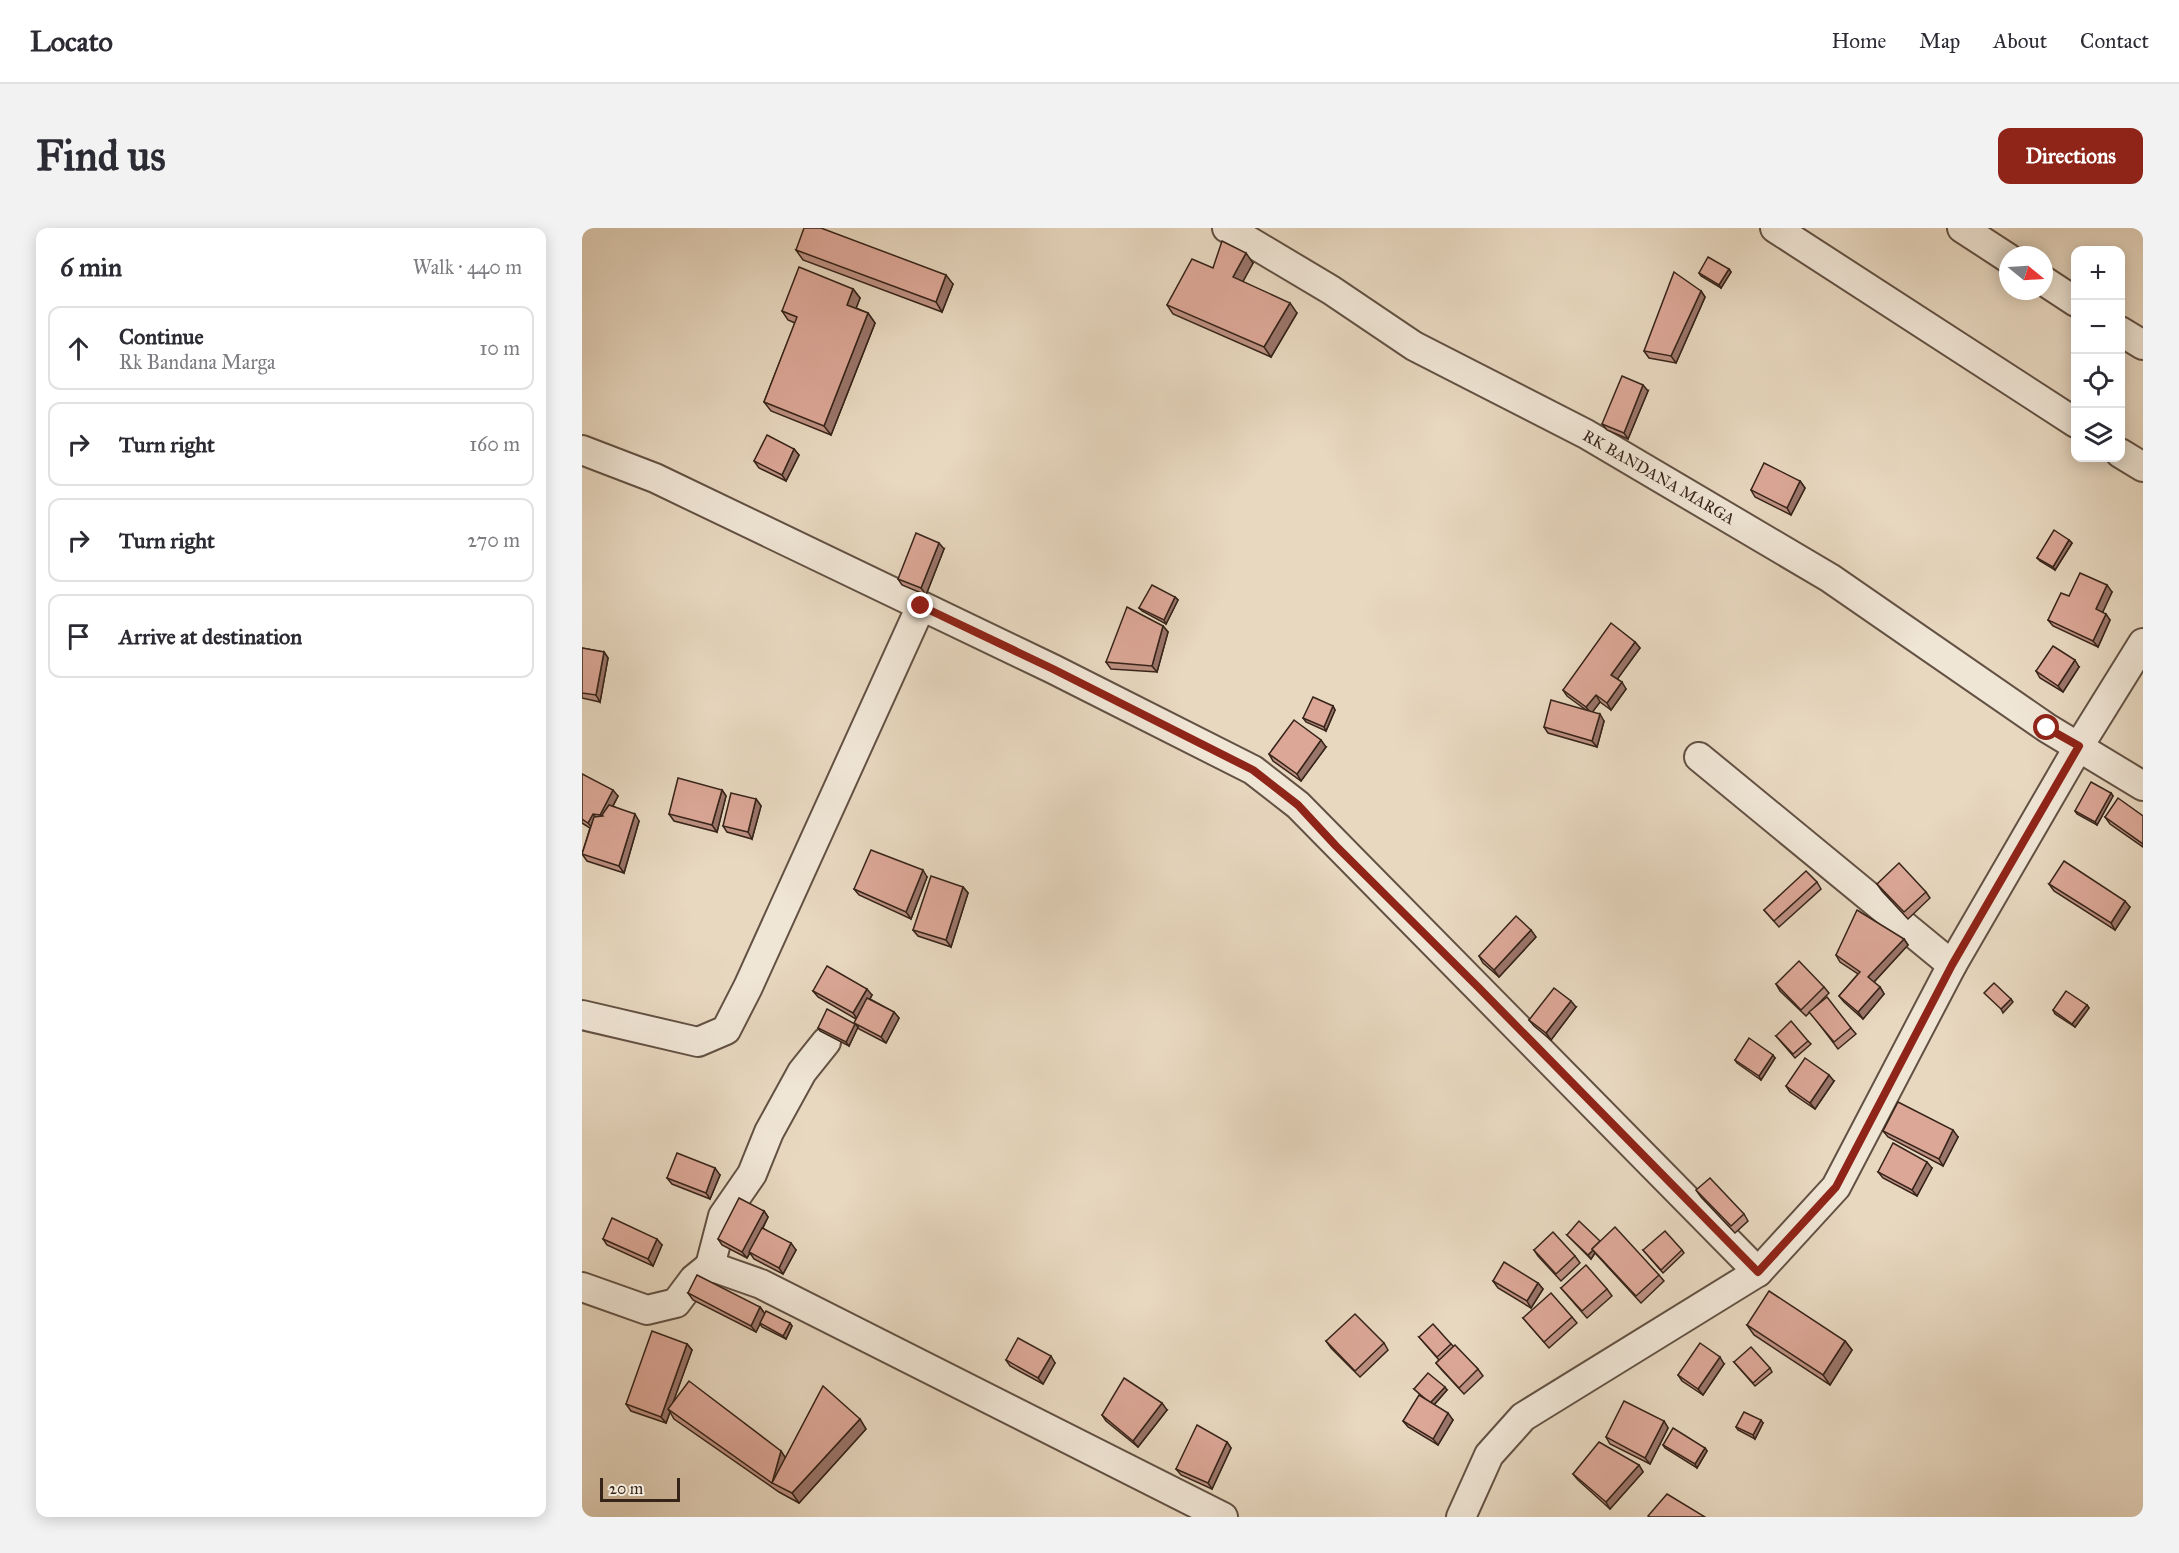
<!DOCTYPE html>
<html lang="en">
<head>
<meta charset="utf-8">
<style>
  :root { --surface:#fff; --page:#f2f2f3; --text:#2b2b33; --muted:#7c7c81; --line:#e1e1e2; --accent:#8f2418 }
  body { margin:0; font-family:"IM FELL Great Primer",serif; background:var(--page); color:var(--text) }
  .controls { position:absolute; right:18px; top:18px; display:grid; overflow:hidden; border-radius:12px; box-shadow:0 3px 15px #0003 }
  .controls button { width:54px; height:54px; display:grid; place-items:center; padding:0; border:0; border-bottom:2px solid var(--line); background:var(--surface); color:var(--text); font:30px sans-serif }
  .compass { position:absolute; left:1417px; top:18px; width:54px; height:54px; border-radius:50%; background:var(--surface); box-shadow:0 3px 15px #0003; rotate:108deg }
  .scale { position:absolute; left:18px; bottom:15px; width:80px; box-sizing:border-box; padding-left:6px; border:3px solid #372419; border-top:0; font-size:16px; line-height:21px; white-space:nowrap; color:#372419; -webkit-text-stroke:4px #f0e6d6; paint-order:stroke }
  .stop { position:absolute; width:18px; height:18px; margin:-14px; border:4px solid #8f2418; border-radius:50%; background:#fff }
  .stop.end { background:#8f2418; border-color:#fff; box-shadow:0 2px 6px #0008 }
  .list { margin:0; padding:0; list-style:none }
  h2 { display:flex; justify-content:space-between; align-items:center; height:78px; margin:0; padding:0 24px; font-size:26px }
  h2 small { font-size:20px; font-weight:400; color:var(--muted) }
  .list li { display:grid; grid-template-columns:39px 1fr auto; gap:18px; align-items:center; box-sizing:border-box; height:84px; margin:0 12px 12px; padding:0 12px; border:2px solid var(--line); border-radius:12px }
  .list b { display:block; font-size:22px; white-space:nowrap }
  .list p { margin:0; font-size:20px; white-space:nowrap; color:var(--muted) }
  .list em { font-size:20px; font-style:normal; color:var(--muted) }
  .icon { flex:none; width:33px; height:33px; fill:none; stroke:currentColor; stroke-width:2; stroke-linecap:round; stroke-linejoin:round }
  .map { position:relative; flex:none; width:1561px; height:1289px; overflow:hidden; border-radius:12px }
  header { display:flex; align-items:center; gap:36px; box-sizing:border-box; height:84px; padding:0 30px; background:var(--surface); border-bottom:2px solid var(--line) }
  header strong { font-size:28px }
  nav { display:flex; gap:33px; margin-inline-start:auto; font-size:21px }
  .intro { display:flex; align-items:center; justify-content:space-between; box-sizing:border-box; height:144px; padding:0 36px }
  h1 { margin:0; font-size:42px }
  .button { padding:15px 27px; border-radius:12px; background:var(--accent); color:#fff; font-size:21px; font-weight:700 }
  main { display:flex; gap:36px; padding:0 36px }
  aside { flex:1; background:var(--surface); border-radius:12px; box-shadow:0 3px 15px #0003 }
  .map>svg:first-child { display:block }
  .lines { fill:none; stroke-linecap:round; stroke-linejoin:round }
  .minor-casing { stroke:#635143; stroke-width:32 }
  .minor { stroke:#f0e6d6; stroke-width:28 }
  .wall { fill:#bd9082; stroke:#372419; stroke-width:1.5 }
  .shaded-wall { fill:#9a756a; stroke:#372419; stroke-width:1.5 }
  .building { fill:#dca797; stroke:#372419; stroke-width:1.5 }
  .route { stroke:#8f2418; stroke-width:8 }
  .labels { text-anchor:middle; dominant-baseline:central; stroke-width:5; stroke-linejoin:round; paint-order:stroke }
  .street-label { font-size:16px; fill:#372419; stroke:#f0e6d6 }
</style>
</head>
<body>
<header>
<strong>Locato</strong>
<nav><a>Home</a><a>Map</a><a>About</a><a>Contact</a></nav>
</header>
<div class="intro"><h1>Find us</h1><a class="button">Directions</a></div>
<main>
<aside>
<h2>6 min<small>Walk · 440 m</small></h2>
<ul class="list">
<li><svg class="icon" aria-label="ahead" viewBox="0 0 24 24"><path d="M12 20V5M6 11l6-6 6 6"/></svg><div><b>Continue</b><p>Rk Bandana Marga</p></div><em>10 m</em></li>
<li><svg class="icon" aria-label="right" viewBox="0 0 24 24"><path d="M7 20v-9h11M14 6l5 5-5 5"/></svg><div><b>Turn right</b></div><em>160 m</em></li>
<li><svg class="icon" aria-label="right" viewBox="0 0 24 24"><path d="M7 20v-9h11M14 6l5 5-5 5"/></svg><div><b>Turn right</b></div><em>270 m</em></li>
<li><svg class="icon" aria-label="arrive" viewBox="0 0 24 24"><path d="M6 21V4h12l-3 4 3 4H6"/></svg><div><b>Arrive at destination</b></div></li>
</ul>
</aside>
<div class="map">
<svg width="1561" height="1289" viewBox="0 0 1561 1289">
  <rect width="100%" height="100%" fill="#e8d8c0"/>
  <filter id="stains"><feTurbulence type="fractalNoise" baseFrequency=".00333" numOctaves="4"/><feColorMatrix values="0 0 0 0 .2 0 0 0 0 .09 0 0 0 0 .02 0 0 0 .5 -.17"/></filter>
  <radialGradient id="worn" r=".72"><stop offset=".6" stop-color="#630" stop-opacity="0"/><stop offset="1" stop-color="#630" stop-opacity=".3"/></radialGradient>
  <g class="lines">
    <defs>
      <g id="minor">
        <path d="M645,0L749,62L832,118L1004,206L1248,350L1465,500L1561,558"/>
        <path d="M1193,0L1494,195"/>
        <path d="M1380,0L1426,30"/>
        <path d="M1462,53L1494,74"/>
        <path d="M1538,103L1561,117"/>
        <path d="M0,222L73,250L471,441L671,542L716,577L1176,1044"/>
        <path d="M1538,225L1561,239"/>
        <path d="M1117,529L1370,737"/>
        <path d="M0,787L116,814L144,802L166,759L339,378"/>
        <path d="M128,1038L141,988L170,946L187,904L220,844L244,814"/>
        <path d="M0,1059L65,1082L94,1075L112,1051L128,1038L179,1056L641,1289"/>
        <path d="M879,1289L907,1227L941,1189L1176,1044L1254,959L1370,737L1497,518L1561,415"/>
      </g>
    </defs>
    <!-- minor casing -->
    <use href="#minor" class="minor-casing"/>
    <!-- minor -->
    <use href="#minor" class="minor"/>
  </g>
  <!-- wall -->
  <g class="wall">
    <path d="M214,22L371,56L360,84L221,32Z"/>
    <path d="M671,35L660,54L715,85L689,129L591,86L585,77L631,40Z"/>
    <path d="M1147,41L1149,44L1139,60L1119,48L1117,45Z"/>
    <path d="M271,61L278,70L274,80L286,85L293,95L249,207L189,183L182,174L213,95L206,92L200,83Z"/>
    <path d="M1119,63L1123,69L1094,135L1067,130L1062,123Z"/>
    <path d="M1066,163L1046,211L1025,202L1020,196Z"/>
    <path d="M212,221L217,227L204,253L177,240L172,233Z"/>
    <path d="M1218,253L1223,260L1209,287L1173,269L1169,262Z"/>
    <path d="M1487,312L1490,315L1473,342L1458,333L1455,330Z"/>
    <path d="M362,321L344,367L320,357L316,351Z"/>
    <path d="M1530,364L1520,384L1528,392L1516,419L1471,398L1466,392L1487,368Z"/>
    <path d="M593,369L596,372L584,396L560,383L557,380Z"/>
    <path d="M581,398L586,404L575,444L529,441L524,434Z"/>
    <path d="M1053,414L1058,420L1035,451L1044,461L1029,482L1018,474L1010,484L1022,493L1015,519L966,505L962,499L1004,482L985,468L981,462Z"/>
    <path d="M0,420L22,424L26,430L18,474L0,470Z"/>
    <path d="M1497,439L1481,464L1458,450L1454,443Z"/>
    <path d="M751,478L753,482L744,503L724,494L721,490Z"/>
    <path d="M744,519L719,553L691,533L687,526Z"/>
    <path d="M0,546L36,568L31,578L57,593L42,645L5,633L0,626L8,600L0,595Z"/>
    <path d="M140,562L144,568L135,604L92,593L87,586Z"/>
    <path d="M1529,565L1531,568L1515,597L1495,586L1493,583Z"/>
    <path d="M174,571L179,578L170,611L145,604L141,598Z"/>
    <path d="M1561,588V619L1528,596L1523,589Z"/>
    <path d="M345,649L329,691L277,667L272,661Z"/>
    <path d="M1235,654L1239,661L1197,699L1182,682Z"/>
    <path d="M1295,656L1344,664L1348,670L1326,691L1300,663Z"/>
    <path d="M1467,656L1548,679L1533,702L1472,663Z"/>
    <path d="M381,659L386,665L369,719L336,708L331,702Z"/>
    <path d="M954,709L917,749L901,735L897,728Z"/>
    <path d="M1322,711L1326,717L1292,754L1298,759L1302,766L1281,791L1262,774L1257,768L1276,746L1258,734L1254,727Z"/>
    <path d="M1194,756L1242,759L1247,765L1233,779L1269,800L1274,806L1256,821L1228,784L1224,788L1198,763Z"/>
    <path d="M231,763L290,767L288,771L312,784L317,790L304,815L277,801L276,799L267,818L238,803L236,800L273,796L274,791L236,769Z"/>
    <path d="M1505,777L1507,780L1493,799L1473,786L1471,782Z"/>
    <path d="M994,779L969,812L952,798L947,792Z"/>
    <path d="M1194,808L1226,813L1229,816L1213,830Z"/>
    <path d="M1193,830L1179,852L1155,835L1153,832Z"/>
    <path d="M1252,853L1233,881L1208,864L1204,858Z"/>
    <path d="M1301,903L1376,909L1361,938L1306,909Z"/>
    <path d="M1350,940L1335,968L1301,950L1296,944Z"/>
    <path d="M138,947L128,971L90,956L85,950Z"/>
    <path d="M1114,962L1162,986L1166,993L1153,1005L1119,969Z"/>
    <path d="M182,983L186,989L181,1000L214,1022L201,1046L172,1031L168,1025L165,1030L140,1017L136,1011Z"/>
    <path d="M985,1007L1018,1013L1077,1047L1082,1053L1059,1075L1013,1025L1009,1031Z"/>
    <path d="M21,1011L80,1017L71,1038L25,1017Z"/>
    <path d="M952,1022L993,1028L998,1035L979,1053L956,1028Z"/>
    <path d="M1061,1022H1100L1102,1025L1081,1045Z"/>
    <path d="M911,1053L956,1055L961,1061L949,1080L916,1060Z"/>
    <path d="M979,1060L1025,1061L1030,1068L1005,1090Z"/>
    <path d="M106,1065L178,1079L183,1086L208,1095L210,1098L204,1111L180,1099L178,1096L174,1104L111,1072Z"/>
    <path d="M990,1089L995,1095L967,1120L941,1090Z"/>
    <path d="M1165,1097L1263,1113L1270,1122L1248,1157L1172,1107Z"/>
    <path d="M837,1109L869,1116L896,1141L901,1148L882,1166L859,1141L854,1135L857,1132Z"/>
    <path d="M744,1113L802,1115L806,1122L778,1149L749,1120Z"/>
    <path d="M105,1116L110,1122L91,1174L203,1229L284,1201L217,1275L197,1264L92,1191L88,1184L84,1195L49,1183L44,1176Z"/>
    <path d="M424,1132L473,1135L461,1156L428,1138Z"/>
    <path d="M1152,1134L1188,1140L1190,1144L1173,1158Z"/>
    <path d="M1142,1136L1121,1167L1100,1153L1096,1147Z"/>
    <path d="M832,1161L865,1162L852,1177L871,1192L856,1217L826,1199L821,1193L843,1171Z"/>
    <path d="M585,1182L556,1219L524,1193L520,1187Z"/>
    <path d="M1082,1193L1086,1200L1068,1236L1028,1216L1024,1209Z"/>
    <path d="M1181,1195L1173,1211L1156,1202L1154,1199Z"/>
    <path d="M645,1214L649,1220L630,1261L599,1247L594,1241Z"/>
    <path d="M1081,1217L1123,1220L1125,1223L1115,1240L1083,1220Z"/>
    <path d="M1057,1237L1061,1244L1028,1281L996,1252L991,1246Z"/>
  </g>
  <!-- shaded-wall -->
  <g class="shaded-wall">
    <path d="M664,25L671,35L658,59L651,49Z"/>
    <path d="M1147,41L1149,44L1139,60L1137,57Z"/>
    <path d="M364,47L371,56L360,84L354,74Z"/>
    <path d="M271,61L278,70L272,86L265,77Z"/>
    <path d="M1119,63L1123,69L1094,135L1089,128Z"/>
    <path d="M708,75L715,85L689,129L682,119Z"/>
    <path d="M286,85L293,95L249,207L242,198Z"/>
    <path d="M1061,157L1066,163L1046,211L1042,205Z"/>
    <path d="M212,221L217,227L204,253L200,247Z"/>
    <path d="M1218,253L1223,260L1209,287L1205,280Z"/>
    <path d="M1487,312L1490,315L1473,342L1471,339Z"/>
    <path d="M357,315L362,321L344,367L339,360Z"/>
    <path d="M1525,357L1530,364L1519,388L1514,381Z"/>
    <path d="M593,369L596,372L584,396L582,392Z"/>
    <path d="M1524,386L1528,392L1516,419L1511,413Z"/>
    <path d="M581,398L586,404L575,444L570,438Z"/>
    <path d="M1053,414L1058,420L1034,453L1029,447Z"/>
    <path d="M22,424L26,430L18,474L14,467Z"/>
    <path d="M1493,432L1497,439L1481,464L1476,458Z"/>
    <path d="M1040,454L1044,461L1029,482L1025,475Z"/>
    <path d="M1014,467L1018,474L1009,486L1004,479Z"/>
    <path d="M751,478L753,482L744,503L742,499Z"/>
    <path d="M1018,486L1022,493L1015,519L1010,513Z"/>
    <path d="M739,512L744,519L719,553L715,546Z"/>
    <path d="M31,562L36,568L23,593L18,587Z"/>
    <path d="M140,562L144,568L135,604L130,597Z"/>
    <path d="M1529,565L1531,568L1515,597L1513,594Z"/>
    <path d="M174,571L179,578L170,611L166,604Z"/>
    <path d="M11,586L16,592L11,601L6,595Z"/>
    <path d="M53,586L57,593L42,645L37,638Z"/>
    <path d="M341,642L345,649L329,691L324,684Z"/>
    <path d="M381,659L386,665L369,719L364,712Z"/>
    <path d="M1543,673L1548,679L1533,702L1529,695Z"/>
    <path d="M949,702L954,709L917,749L912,742Z"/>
    <path d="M1322,711L1326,717L1291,755L1286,749Z"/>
    <path d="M1298,759L1302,766L1281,791L1276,784Z"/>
    <path d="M285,761L290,767L276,792L271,785Z"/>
    <path d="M1429,771L1431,774L1421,785L1419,781Z"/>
    <path d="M989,773L994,779L969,812L964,805Z"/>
    <path d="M1505,777L1507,780L1493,799L1490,796Z"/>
    <path d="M312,784L317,790L304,815L299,809Z"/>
    <path d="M273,796L276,799L267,818L264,814Z"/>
    <path d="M1191,827L1193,830L1179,852L1177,848Z"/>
    <path d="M1247,847L1252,853L1233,881L1228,875Z"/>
    <path d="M1371,902L1376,909L1361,938L1357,931Z"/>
    <path d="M1345,934L1350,940L1335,968L1330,962Z"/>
    <path d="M133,940L138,947L128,971L124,965Z"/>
    <path d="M182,983L186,989L165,1030L160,1024Z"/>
    <path d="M75,1011L80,1017L71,1038L66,1031Z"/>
    <path d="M209,1015L214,1022L201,1046L197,1040Z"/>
    <path d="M1011,1022L1013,1025L1009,1031L1006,1027Z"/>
    <path d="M956,1055L961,1061L949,1080L945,1073Z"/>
    <path d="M178,1079L183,1086L174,1104L169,1098Z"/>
    <path d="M208,1095L210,1098L204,1111L201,1108Z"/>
    <path d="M1263,1113L1270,1122L1248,1157L1241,1147Z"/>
    <path d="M105,1116L110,1122L88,1183L86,1181L88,1184L84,1195L79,1189Z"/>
    <path d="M469,1128L473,1135L461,1156L456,1150Z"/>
    <path d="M1138,1129L1142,1136L1121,1167L1116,1161Z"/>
    <path d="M863,1159L865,1162L851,1178L848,1175Z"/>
    <path d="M580,1175L585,1182L556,1219L551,1213Z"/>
    <path d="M866,1185L871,1192L856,1217L851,1211Z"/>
    <path d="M278,1191L284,1201L217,1275L210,1265Z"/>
    <path d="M1179,1192L1181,1195L1173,1211L1171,1207Z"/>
    <path d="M1082,1193L1086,1200L1068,1236L1063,1230Z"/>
    <path d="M645,1214L649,1220L630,1261L626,1255Z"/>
    <path d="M1123,1220L1125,1223L1115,1240L1113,1236Z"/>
    <path d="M199,1223L205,1232L190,1255Z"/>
    <path d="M1057,1237L1061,1244L1028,1281L1024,1274Z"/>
  </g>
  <!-- building -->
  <g class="building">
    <path d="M222,0H239L364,47L354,74L214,22Z"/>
    <path d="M640,13L664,25L651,49L708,75L682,119L585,77L610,31L631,40Z"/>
    <path d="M1126,29L1147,41L1137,57L1117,45Z"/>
    <path d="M217,39L271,61L265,77L286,85L242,198L182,174L215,89L200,83Z"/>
    <path d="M1092,44L1119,63L1089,128L1062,123Z"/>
    <path d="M1040,148L1061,157L1042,205L1020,196Z"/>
    <path d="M185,207L212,221L200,247L172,233Z"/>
    <path d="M1182,235L1218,253L1205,280L1169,262Z"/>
    <path d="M1472,302L1487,312L1471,339L1455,330Z"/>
    <path d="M334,305L357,315L339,360L316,351Z"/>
    <path d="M1498,345L1525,357L1514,381L1524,386L1511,413L1466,392L1479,365L1487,368Z"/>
    <path d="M570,357L593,369L582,392L557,380Z"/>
    <path d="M545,379L581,398L570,438L524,434Z"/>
    <path d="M1029,395L1053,414L1029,447L1040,454L1025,475L1014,467L1004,479L981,462Z"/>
    <path d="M1471,418L1493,432L1476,458L1454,443Z"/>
    <path d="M0,420L22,424L14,467L0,465Z"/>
    <path d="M731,469L751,478L742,499L721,490Z"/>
    <path d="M969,472L1018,486L1010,513L962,499Z"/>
    <path d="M712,492L739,512L715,546L687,526Z"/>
    <path d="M0,546L31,562L18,587L11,586L6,595L0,591Z"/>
    <path d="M96,550L140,562L130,597L87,586Z"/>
    <path d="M1509,554L1529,565L1513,594L1493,583Z"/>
    <path d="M149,565L174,571L166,604L141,598Z"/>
    <path d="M1536,570L1561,588V616L1523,589Z"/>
    <path d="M27,577L53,586L37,638L0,626L12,589L21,588L20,587Z"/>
    <path d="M289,622L341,642L324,684L272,661Z"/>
    <path d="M1482,633L1543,673L1529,695L1467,656Z"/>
    <path d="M1317,635L1344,664L1322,684L1295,656Z"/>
    <path d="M1224,643L1235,654L1192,693L1182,682Z"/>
    <path d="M349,648L381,659L364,712L331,702Z"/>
    <path d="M1275,682L1322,711L1286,749L1298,759L1276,784L1257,768L1278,744L1254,727Z"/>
    <path d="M934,688L949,702L912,742L897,728Z"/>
    <path d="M1217,733L1242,759L1219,782L1194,756Z"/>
    <path d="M245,738L285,761L271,785L231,763Z"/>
    <path d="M1412,755L1429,771L1419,781L1402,765Z"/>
    <path d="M972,760L989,773L964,805L947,792Z"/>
    <path d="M1484,763L1505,777L1490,796L1471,782Z"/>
    <path d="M1245,769L1269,800L1252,814L1227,784Z"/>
    <path d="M285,770L312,784L299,809L272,795Z"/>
    <path d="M245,781L273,796L264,814L236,800Z"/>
    <path d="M1209,793L1226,813L1211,826L1194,808Z"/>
    <path d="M1167,810L1191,827L1177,848L1153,832Z"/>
    <path d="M1223,830L1247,847L1228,875L1204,858Z"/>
    <path d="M1316,874L1371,902L1357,931L1301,903Z"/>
    <path d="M1311,915L1345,934L1330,962L1296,944Z"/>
    <path d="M95,925L133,940L124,965L85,950Z"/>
    <path d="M1128,950L1162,986L1149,998L1114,962Z"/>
    <path d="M157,970L182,983L160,1024L136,1011Z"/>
    <path d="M30,990L75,1011L66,1031L21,1011Z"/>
    <path d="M997,993L1018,1013L1010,1021L1011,1022L1006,1027L985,1007Z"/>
    <path d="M1033,999L1077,1047L1054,1068L1010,1021Z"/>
    <path d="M180,1000L209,1015L197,1040L167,1024Z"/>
    <path d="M1083,1003L1100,1022L1079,1042L1061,1022Z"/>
    <path d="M971,1004L993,1028L974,1046L952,1022Z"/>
    <path d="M922,1034L956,1055L945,1073L911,1053Z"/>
    <path d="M1004,1037L1025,1061L1000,1083L979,1060Z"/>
    <path d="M115,1047L178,1079L169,1098L106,1065Z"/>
    <path d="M1187,1063L1263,1113L1241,1147L1165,1097Z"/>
    <path d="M969,1065L990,1089L962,1114L941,1090Z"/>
    <path d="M184,1083L208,1095L201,1108L178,1095Z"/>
    <path d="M773,1086L802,1115L773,1143L744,1113Z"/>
    <path d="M851,1096L869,1116L855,1129L837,1109Z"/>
    <path d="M70,1103L105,1116L79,1189L44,1176Z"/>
    <path d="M436,1110L469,1128L456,1150L424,1132Z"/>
    <path d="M1118,1115L1138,1129L1116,1161L1096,1147Z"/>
    <path d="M873,1117L896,1141L877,1160L854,1135Z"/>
    <path d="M1169,1119L1188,1140L1171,1155L1152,1134Z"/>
    <path d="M846,1145L863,1159L848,1175L832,1161Z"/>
    <path d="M542,1150L580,1175L551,1213L520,1187Z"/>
    <path d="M107,1153L199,1223L190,1255L86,1181Z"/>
    <path d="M241,1158L278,1191L210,1265L190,1255Z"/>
    <path d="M837,1167L866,1185L851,1211L821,1193Z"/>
    <path d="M1042,1173L1082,1193L1063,1230L1024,1209Z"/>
    <path d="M1162,1184L1179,1192L1171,1207L1154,1199Z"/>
    <path d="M615,1197L645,1214L626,1255L594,1241Z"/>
    <path d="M1091,1200L1123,1220L1113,1236L1081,1217Z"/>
    <path d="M1017,1214L1057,1237L1024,1274L991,1246Z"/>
    <path d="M1085,1266L1123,1289H1068L1066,1288Z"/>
  </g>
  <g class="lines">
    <!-- route -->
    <path class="route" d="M339,378L471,441L671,542L716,577L754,618L896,759L1176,1044L1254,959L1370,737L1497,518L1465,500"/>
  </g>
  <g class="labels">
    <!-- street labels -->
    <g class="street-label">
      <text transform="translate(1077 249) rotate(30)">RK BANDANA MARGA</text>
    </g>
  </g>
  <rect width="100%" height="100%" filter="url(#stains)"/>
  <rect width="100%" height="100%" fill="url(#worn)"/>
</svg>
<div class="controls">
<button>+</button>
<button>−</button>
<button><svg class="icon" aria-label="locate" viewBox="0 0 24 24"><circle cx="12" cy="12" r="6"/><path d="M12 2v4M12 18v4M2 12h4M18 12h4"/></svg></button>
<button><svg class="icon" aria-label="layers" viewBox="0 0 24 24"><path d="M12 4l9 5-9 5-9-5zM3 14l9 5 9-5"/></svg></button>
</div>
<svg class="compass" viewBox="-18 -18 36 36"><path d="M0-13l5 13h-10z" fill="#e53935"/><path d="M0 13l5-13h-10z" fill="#7c7c81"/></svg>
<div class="scale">20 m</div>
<div class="stop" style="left:1465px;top:500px"></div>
<div class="stop end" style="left:339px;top:378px"></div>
</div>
</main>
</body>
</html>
